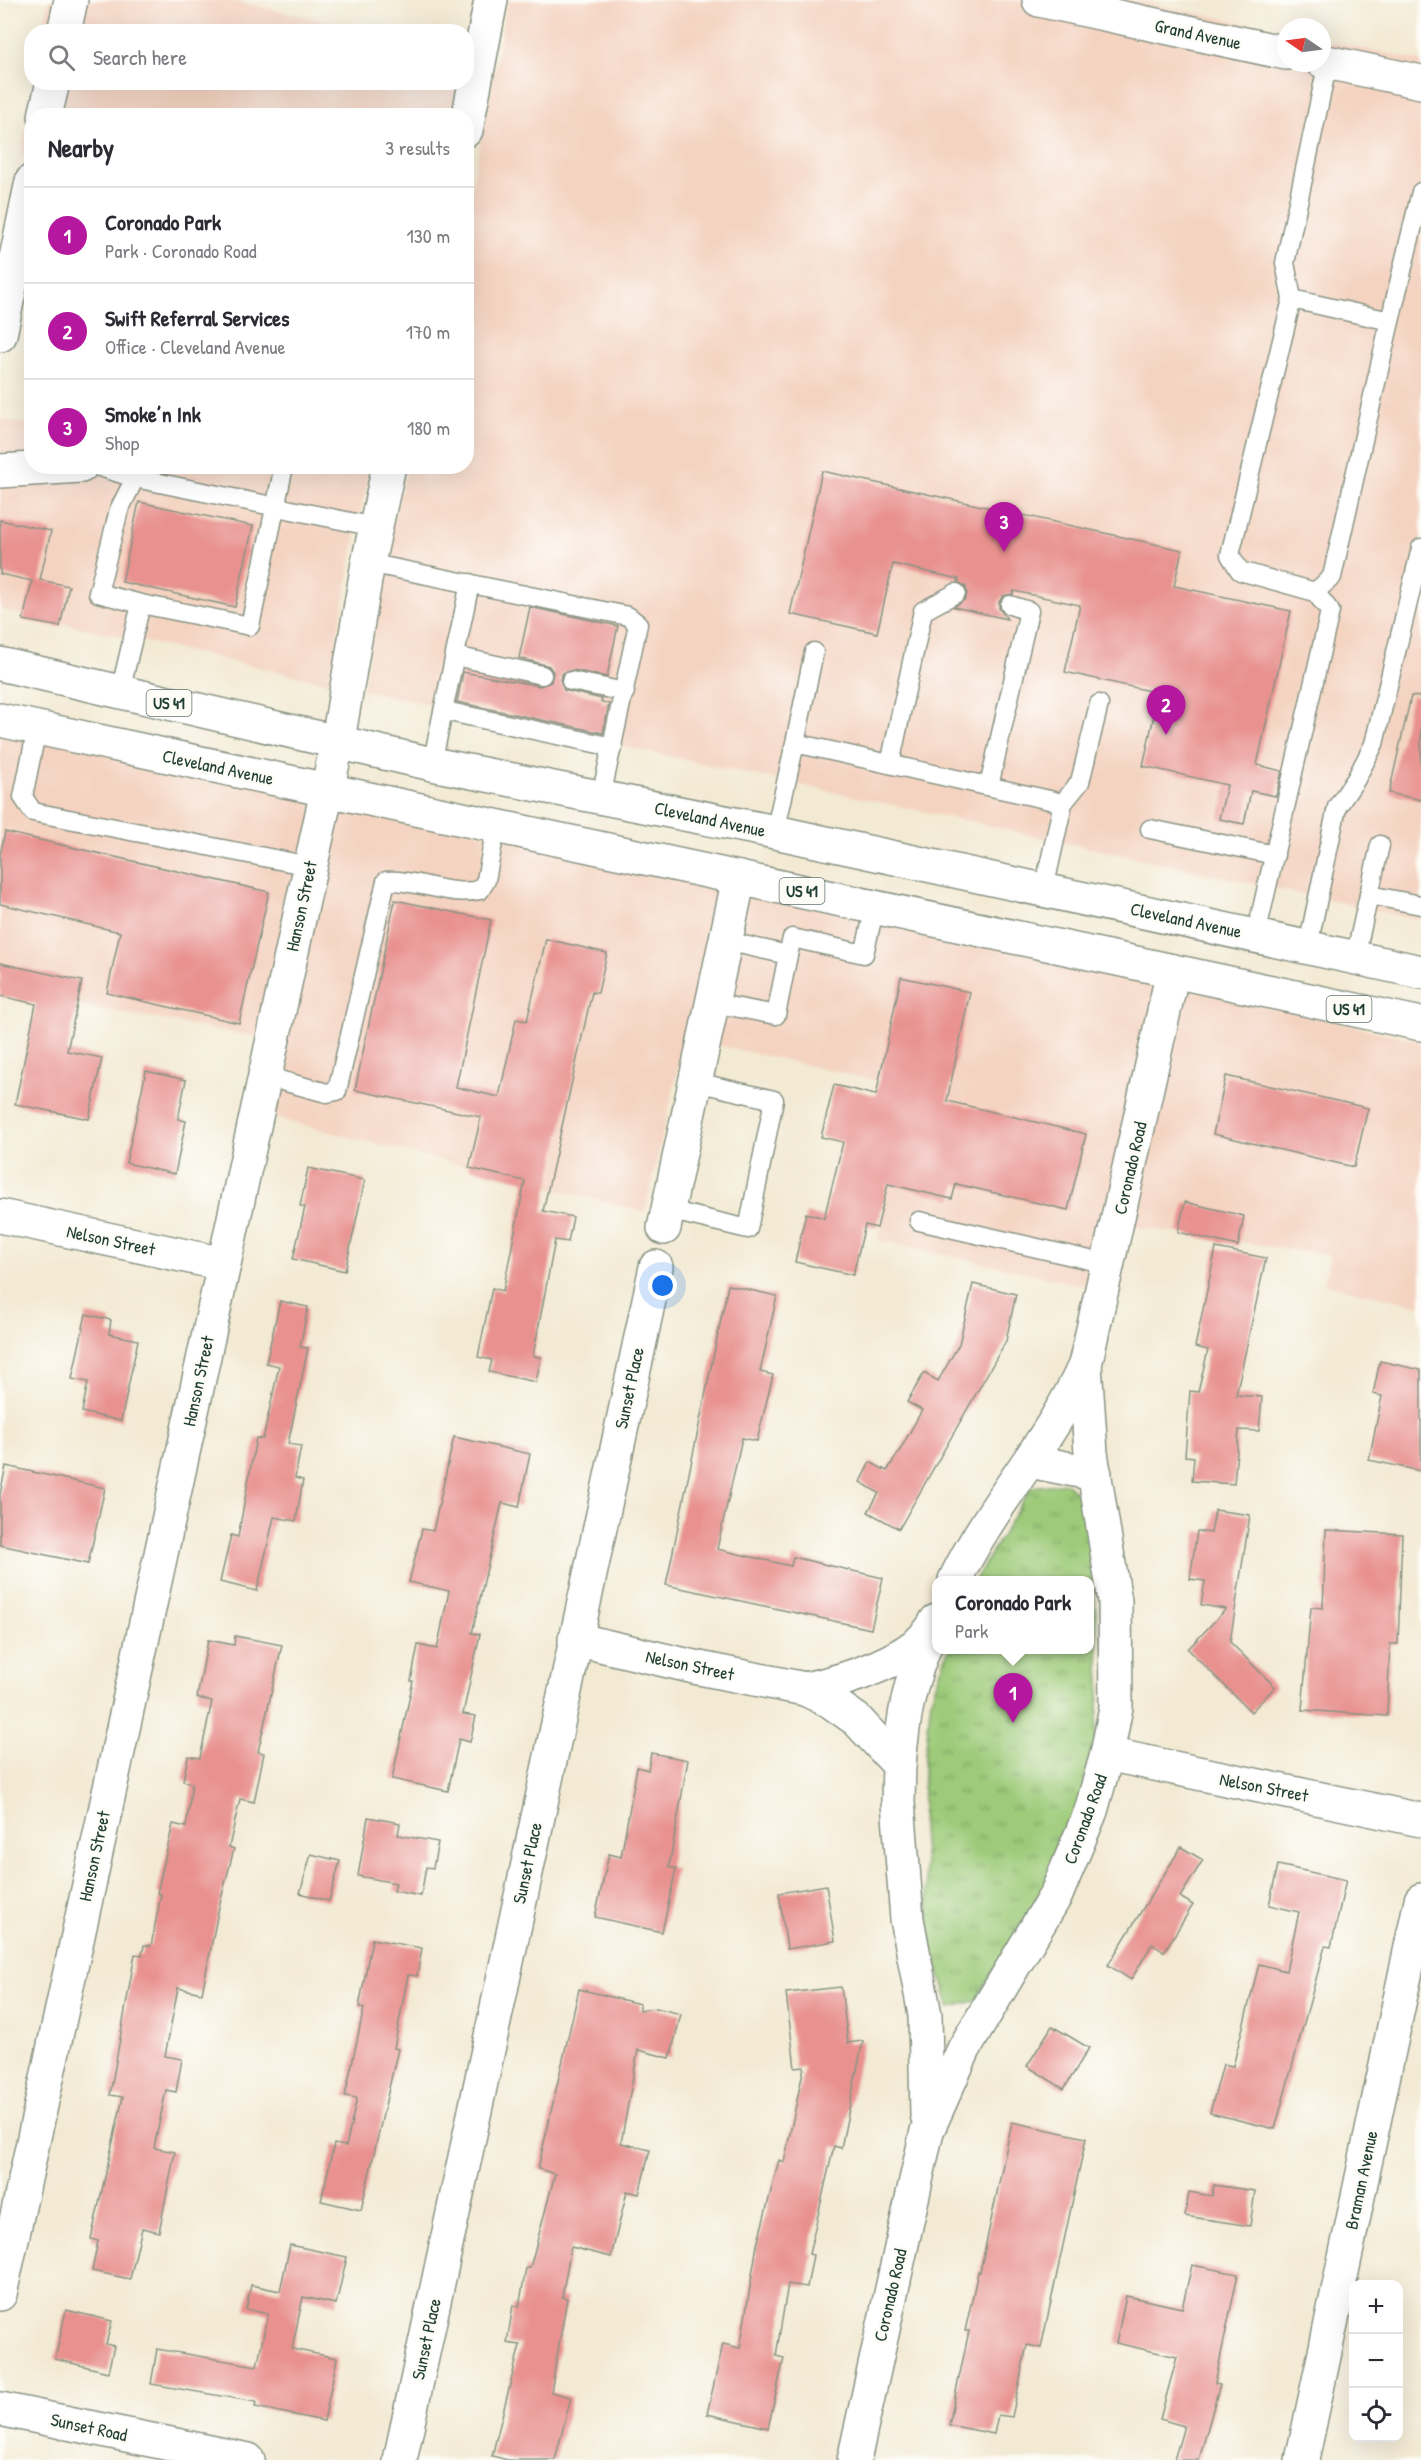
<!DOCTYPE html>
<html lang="en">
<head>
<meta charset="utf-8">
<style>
  :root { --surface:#fff; --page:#f7f7f7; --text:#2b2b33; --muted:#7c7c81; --line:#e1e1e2; --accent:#b5179e }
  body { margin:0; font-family:"Patrick Hand",sans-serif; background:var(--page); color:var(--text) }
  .controls { position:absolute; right:18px; bottom:18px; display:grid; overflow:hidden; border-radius:12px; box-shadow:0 6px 24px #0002 }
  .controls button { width:54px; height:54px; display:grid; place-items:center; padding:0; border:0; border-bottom:2px solid var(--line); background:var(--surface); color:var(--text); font:30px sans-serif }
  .compass { position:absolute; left:1277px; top:18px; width:54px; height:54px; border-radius:50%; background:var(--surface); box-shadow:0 6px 24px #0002; rotate:283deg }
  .you { position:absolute; left:663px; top:1286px; width:21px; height:21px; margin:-15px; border:4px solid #fff; border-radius:50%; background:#1a73e8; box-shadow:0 0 0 9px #1a73e833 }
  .badge { display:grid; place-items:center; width:39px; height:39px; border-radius:50%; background:var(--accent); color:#fff; font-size:20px; font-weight:700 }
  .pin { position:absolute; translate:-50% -50px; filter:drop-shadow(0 2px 3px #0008) }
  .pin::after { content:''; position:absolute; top:32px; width:21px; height:18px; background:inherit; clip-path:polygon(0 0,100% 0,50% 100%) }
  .popup { position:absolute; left:932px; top:1576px; width:162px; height:78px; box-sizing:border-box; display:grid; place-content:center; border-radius:12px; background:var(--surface); filter:drop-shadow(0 2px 4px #0005); font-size:20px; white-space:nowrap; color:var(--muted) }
  .popup b { font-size:22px; color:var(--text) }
  .popup::after { content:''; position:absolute; left:50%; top:100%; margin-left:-12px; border:12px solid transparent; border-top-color:var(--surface) }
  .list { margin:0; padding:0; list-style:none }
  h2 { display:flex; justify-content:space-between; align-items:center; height:78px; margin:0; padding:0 24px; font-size:26px }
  h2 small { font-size:20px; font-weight:400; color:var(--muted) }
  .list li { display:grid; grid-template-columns:39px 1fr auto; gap:18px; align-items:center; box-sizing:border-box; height:96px; padding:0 24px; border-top:2px solid var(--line) }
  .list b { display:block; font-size:22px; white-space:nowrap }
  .list p { margin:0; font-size:20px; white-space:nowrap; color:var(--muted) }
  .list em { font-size:20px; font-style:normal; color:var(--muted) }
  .icon { flex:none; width:33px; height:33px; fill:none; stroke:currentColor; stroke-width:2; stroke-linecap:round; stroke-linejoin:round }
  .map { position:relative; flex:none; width:1421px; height:2460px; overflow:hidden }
  .search { position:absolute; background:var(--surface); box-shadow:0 6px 24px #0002; left:24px; top:24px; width:450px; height:66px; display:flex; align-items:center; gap:15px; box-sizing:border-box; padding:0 21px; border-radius:24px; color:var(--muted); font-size:22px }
  .panel { position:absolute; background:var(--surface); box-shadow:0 6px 24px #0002; left:24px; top:108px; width:450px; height:366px; border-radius:24px }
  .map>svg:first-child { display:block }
  .built { fill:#f4d3c1 }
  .park { fill:url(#park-tufts); stroke:#5e8456; stroke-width:1.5 }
  .building { fill:#e8918f }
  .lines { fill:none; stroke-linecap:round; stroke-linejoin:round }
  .lane-casing { stroke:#899484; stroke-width:21 }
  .street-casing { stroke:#899484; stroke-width:36 }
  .secondary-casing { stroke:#899484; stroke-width:36 }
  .primary-casing { stroke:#899484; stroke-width:36 }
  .lane { stroke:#fff; stroke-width:18 }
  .street { stroke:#fff; stroke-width:33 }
  .secondary { stroke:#fff; stroke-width:33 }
  .primary { stroke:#fff; stroke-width:33 }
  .labels { text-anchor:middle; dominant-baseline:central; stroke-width:5; stroke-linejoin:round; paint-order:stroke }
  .shield { fill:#fdfcf7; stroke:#62766e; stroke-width:1.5 }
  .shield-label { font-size:16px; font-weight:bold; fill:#1f3d34 }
  .street-label { font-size:18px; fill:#1f3d34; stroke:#fdfcf7 }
</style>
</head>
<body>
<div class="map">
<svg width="1421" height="2460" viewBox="0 0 1421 2460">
  <defs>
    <pattern id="park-tufts" width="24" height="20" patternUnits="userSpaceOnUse" patternTransform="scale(1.5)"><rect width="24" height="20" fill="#9dcb79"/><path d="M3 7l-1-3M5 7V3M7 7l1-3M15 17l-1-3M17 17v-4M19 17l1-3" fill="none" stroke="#7fa664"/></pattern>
  </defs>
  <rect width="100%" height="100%" fill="#fdfcf7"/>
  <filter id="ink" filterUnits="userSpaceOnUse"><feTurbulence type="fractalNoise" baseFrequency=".0167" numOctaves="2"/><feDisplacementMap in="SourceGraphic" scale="12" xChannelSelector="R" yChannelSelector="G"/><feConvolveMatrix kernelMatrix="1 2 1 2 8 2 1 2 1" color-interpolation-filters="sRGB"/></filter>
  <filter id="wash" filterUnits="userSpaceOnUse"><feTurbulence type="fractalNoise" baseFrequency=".008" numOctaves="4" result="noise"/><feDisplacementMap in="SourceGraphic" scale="24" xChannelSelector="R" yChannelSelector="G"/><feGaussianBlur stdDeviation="1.35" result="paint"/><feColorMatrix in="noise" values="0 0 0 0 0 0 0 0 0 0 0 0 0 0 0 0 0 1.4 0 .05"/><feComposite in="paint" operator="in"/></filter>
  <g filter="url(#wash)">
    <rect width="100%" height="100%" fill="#f3ead4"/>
    <!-- built -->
    <g class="built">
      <path d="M49,0H229L371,31L43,32Z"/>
      <path d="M508,0H1136L1286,32V63H1322V40L1421,61V920L363,690L391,531L407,467L466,466L467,211Z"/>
      <path d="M34,83H458L452,115L32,116L31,156L21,153Z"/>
      <path d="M0,419L31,425L32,466L371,467L358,523L329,683L0,609Z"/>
      <path d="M0,727L1421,1041V1306L1324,1284L1330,1255L1101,1222L1092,1287L877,1240L911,1088L685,1038L645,1212L247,1111L262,1038L0,990Z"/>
    </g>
    <!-- park -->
    <path class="park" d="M1066,1483L1089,1504L1100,1683L1095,1747L1083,1797L1041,1892L975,2001L950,2007L931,1946L922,1829L924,1765L931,1699L948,1650H1090V1580H975L1031,1487Z"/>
    <g id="blocks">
      <!-- building -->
      <g class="building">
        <path d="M822,471L1182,550L1174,586L1291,611L1257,765L1282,771L1276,796L1251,791L1244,824L1219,819L1227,785L1143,766L1159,693L1065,672L1080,605L1014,591L1013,594L1003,596L999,602V608L1007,619L954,607L965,599L967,594L966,587L958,582L959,579L893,564L877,633L790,614Z"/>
        <path d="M139,502L253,526L235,607L122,582Z"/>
        <path d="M0,520L51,531L40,580L69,586L60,627L23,620L32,581L0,574Z"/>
        <path d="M530,607L618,626L607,677L573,670L563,673L560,679L564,690L602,699L601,702L609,704L603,733L457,702L463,672L540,686L551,682L553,672L549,666L519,658Z"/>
        <path d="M1411,696L1421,697V800L1389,793Z"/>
        <path d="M5,832L269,892L239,1023L107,993L120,932L0,904V855Z"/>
        <path d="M395,900L491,920L456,1087L499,1097L516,1019L527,1021L546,939L607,953L598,993L592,992L543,1211L573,1217L568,1242L555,1240L533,1356L541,1357L536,1382L489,1372L492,1360L478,1357L492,1288L503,1291L525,1181L469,1168L481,1117L355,1090Z"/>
        <path d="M0,963L82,981L67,1051L102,1058L89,1119L15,1104L36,1004L0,996Z"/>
        <path d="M901,977L970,992L947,1101L1086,1134L1068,1210L956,1184L952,1199L888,1184L877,1228L865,1225L853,1275L795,1262L806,1213L824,1218L843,1142L821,1137L834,1085L876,1095Z"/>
        <path d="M146,1071L186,1080L178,1119L186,1121L175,1174L126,1163Z"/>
        <path d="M1226,1076L1368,1108L1354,1167L1213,1134Z"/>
        <path d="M308,1168L365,1180L345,1271L293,1259L305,1207L300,1206Z"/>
        <path d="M1185,1202L1244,1216L1238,1246L1178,1232Z"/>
        <path d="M1216,1248L1266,1258L1236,1395L1262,1397L1259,1431L1239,1430L1234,1484L1192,1481L1194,1457L1185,1456L1190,1391L1198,1392L1208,1350L1195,1347Z"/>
        <path d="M973,1284L1016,1294L1006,1341L899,1529L868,1512L879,1493L860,1482L870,1462L887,1471L900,1450L922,1410L907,1402L924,1373L938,1381L959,1344Z"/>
        <path d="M728,1285L777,1296L760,1372L773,1375L757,1441L742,1438L717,1549L791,1566L793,1557L883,1578L871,1629L666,1585Z"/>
        <path d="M280,1301L308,1307L300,1347L308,1348L288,1444L301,1446L295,1478L303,1480L296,1521L274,1517L257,1591L220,1582L231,1535L238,1537L256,1438L263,1439L279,1366L266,1363Z"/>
        <path d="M86,1314L111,1320L109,1334L138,1340L121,1421L82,1412L88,1382L72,1379Z"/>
        <path d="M1380,1361L1421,1370V1471L1369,1460L1382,1396L1373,1394Z"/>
        <path d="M454,1437L530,1454L519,1507L502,1503L472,1633L480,1634L463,1714L476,1716L470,1742L459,1739L448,1791L392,1779L413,1681H411L418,1645L437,1649L449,1591L409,1582L422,1529L433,1531Z"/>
        <path d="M6,1466L105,1488L88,1564L0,1545V1494Z"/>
        <path d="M1215,1510L1250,1515L1230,1642L1275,1687L1251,1712L1188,1649L1226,1609L1201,1605L1205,1581L1190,1579L1197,1531L1211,1533Z"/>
        <path d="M1326,1530L1402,1534L1398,1644H1390L1387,1716L1302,1710L1311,1607L1323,1608Z"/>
        <path d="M235,1636L282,1645L258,1752L264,1753L254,1802L240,1799L229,1847L234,1849L219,1907L202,1993L178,1988L165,2056L182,2059L176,2092L166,2090L154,2148L175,2152L159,2232L142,2228L130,2279L92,2271L98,2241L91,2239L123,2097L110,2095L135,1954L142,1955L144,1945L151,1946L161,1894L157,1893L173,1824L186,1827L192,1783L183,1781L188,1756L200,1758L212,1701L197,1698L208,1640L234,1645Z"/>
        <path d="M651,1753L688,1760L669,1867L676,1869L662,1932L595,1917L609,1854L621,1857L637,1767L648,1770Z"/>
        <path d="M368,1817L400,1823L398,1835L438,1842L433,1868L426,1867L421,1896L394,1891L396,1883L358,1876Z"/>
        <path d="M1181,1847L1203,1860L1180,1897L1193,1905L1164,1952L1152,1944L1131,1980L1108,1965Z"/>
        <path d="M311,1854L340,1861L329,1901L300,1893Z"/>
        <path d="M1278,1865L1346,1880L1331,1947L1325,1946L1275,2129L1210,2113L1223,2064L1233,2066L1259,1964L1286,1971L1299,1912L1269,1905Z"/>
        <path d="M826,1885L835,1941L787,1949L779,1893Z"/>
        <path d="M372,1939L422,1948L417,1976L408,1975L394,2048L398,2049L361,2210L321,2201L334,2144L346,2146L357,2098L345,2096L364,2008L359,2007Z"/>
        <path d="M841,1987L848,2043L863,2041L841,2148L834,2146L809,2254L813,2255L807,2287L788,2284L776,2356L784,2358L768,2428L707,2414L723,2344L740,2348L757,2245L779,2160L784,2162L804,2067L795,2068L786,1993Z"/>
        <path d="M579,1989L640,2004V2010L656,2008L681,2014L670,2058L638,2050L621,2143L650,2150L639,2194L627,2191L611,2257L571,2247L562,2297L567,2298L551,2392L571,2397L555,2460H508L492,2456L520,2345L507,2343L513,2305L519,2307L526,2268H530L555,2174L538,2169Z"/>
        <path d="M1052,2026L1089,2048L1064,2089L1027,2066Z"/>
        <path d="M1012,2122L1086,2138L1041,2348L1027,2345L1012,2417L998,2415L994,2434L949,2425L969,2331H965L978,2272H980Z"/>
        <path d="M1214,2185L1255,2191L1250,2226L1185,2216L1189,2192L1212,2196Z"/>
        <path d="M290,2245L347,2257L336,2304L303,2297L292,2349L337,2358L324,2421L255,2407L256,2402L151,2384L157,2349L257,2366L268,2314L246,2309L251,2285L280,2291Z"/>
        <path d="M1192,2265L1238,2274L1215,2383L1220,2384L1199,2460H1174L1184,2426L1160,2419L1177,2357L1116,2343L1126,2296L1182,2308Z"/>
        <path d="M66,2310L112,2321L106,2344L114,2346L108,2372L55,2359Z"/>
      </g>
    </g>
  </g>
  <g filter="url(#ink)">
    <use href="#blocks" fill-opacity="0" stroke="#899484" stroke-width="1.5"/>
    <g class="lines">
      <defs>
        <g id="lane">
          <path d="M1292,299L1390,321L1421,192"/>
          <path d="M96,466L135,478L375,527"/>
          <path d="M368,563L628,616L638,624L601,797"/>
          <path d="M1315,592L1332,577L1390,321"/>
          <path d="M141,604L250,626L284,466"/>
          <path d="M455,656L542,675"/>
          <path d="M571,681L625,692"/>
          <path d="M120,692L141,604L98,593L119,510L135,478"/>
          <path d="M445,711L613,747"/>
          <path d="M37,728L23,797L33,812L310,866"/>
          <path d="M795,743L814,652"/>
          <path d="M432,764L470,583"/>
          <path d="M890,764L923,611L956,593"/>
          <path d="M989,786L1029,611L1010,605"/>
          <path d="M1063,803L1080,782L1099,704"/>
          <path d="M1150,829L1275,855"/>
          <path d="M775,832L795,743L1063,803L1044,889"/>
          <path d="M1369,895L1421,905"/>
          <path d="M1256,935L1330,611L1315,592L1240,571L1230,555L1292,299L1285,263L1328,62"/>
          <path d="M1308,946L1337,807L1356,779L1374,744L1421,548"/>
          <path d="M788,955L792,938L864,954L875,907"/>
          <path d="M1355,958L1380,845"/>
          <path d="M713,1003L776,1015L788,955L726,941"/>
          <path d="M264,1076L327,1093L337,1091L386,881C418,879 449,897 480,890L486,880L496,827"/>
          <path d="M668,1210L748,1229L774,1100L696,1082"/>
          <path d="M919,1221L1107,1264"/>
        </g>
        <g id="street">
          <path d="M1039,0L1286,53"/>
          <path d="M64,32L71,0"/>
          <path d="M1322,61L1421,82"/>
          <path d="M45,116L53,82"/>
          <path d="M0,335L32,181"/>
          <path d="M0,471L81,466"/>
          <path d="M0,1216L223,1264"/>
          <path d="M664,1228L739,878"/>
          <path d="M1030,1461L1095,1474"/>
          <path d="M955,1580C991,1504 1051,1442 1085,1365L1173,971"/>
          <path d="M575,1639L694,1667L805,1689L830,1701L857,1720L899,1765L898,1802L907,1919L925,2015L927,2115"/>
          <path d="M805,1689C844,1681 918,1659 936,1621"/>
          <path d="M1107,1754L1421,1820"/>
          <path d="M899,1765C903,1717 910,1676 931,1633"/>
          <path d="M0,2294L338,740"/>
          <path d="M0,2409L248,2460"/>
          <path d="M400,2460L656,1267"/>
          <path d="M854,2460L927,2131L964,2049L1056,1895L1091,1811L1107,1754L1116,1707L1115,1601L1091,1453L1085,1365"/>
          <path d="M1302,2460L1421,1900"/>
        </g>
        <g id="secondary">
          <path d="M466,130L491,0"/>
          <path d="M338,740L368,563L389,466"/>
        </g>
        <g id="primary">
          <path d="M0,664L432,764L775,832L1421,972"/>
          <path d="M0,720L1421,1024"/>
        </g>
      </defs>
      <!-- lane casing -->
      <use href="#lane" class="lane-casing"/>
      <!-- street casing -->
      <use href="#street" class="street-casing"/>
      <!-- secondary casing -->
      <use href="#secondary" class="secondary-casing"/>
      <!-- primary casing -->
      <use href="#primary" class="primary-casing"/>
      <!-- lane -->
      <use href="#lane" class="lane"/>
      <!-- street -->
      <use href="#street" class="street"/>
      <!-- secondary -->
      <use href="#secondary" class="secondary"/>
      <!-- primary -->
      <use href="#primary" class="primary"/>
    </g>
  </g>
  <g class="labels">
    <!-- shield labels -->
    <g class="shield">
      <rect x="146.5" y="690" width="45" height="26" rx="4.5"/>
      <rect x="779.5" y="878" width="45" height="26" rx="4.5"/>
      <rect x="1326.5" y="996" width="45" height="26" rx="4.5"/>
    </g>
    <g class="shield-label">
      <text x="169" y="703">US 41</text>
      <text x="802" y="891">US 41</text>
      <text x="1349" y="1009">US 41</text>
    </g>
    <!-- street labels -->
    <g class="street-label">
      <text transform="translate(1198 34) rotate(12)">Grand Avenue</text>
      <text transform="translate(218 767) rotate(12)">Cleveland Avenue</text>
      <text transform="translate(710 819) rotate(12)">Cleveland Avenue</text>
      <text transform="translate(301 906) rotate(-78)">Hanson Street</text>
      <text transform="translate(1186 920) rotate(12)">Cleveland Avenue</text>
      <text transform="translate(1130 1168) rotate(-77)">Coronado Road</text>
      <text transform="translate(111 1240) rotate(12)">Nelson Street</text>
      <text transform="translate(198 1381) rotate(-78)">Hanson Street</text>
      <text transform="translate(629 1388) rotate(-78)">Sunset Place</text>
      <text transform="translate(690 1665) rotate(12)">Nelson Street</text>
      <text transform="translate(1264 1787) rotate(11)">Nelson Street</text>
      <text transform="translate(1085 1819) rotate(-70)">Coronado Road</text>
      <text transform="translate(94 1856) rotate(-78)">Hanson Street</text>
      <text transform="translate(527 1863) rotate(-78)">Sunset Place</text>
      <text transform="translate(1361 2180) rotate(-78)">Braman Avenue</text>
      <text transform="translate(890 2295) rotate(-77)">Coronado Road</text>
      <text transform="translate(426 2339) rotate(-78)">Sunset Place</text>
      <text transform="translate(89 2427) rotate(12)">Sunset Road</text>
    </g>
  </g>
</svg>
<div class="controls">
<button>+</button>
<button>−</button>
<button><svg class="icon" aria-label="locate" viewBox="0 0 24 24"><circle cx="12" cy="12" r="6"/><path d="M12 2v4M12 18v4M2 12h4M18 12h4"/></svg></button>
</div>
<svg class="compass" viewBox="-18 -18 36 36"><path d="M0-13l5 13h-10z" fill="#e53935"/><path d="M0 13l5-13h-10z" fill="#7c7c81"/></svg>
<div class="you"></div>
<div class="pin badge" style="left:1013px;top:1723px">1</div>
<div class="popup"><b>Coronado Park</b>Park</div>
<div class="pin badge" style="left:1166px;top:735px">2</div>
<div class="pin badge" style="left:1004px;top:552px">3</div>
<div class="search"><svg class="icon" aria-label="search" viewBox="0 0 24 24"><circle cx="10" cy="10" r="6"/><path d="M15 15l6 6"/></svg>Search here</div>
<section class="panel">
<h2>Nearby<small>3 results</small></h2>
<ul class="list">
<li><span class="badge">1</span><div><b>Coronado Park</b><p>Park · Coronado Road</p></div><em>130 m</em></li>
<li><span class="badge">2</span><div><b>Swift Referral Services</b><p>Office · Cleveland Avenue</p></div><em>170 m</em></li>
<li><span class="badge">3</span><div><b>Smoke’n Ink</b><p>Shop</p></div><em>180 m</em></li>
</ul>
</section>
</div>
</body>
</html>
